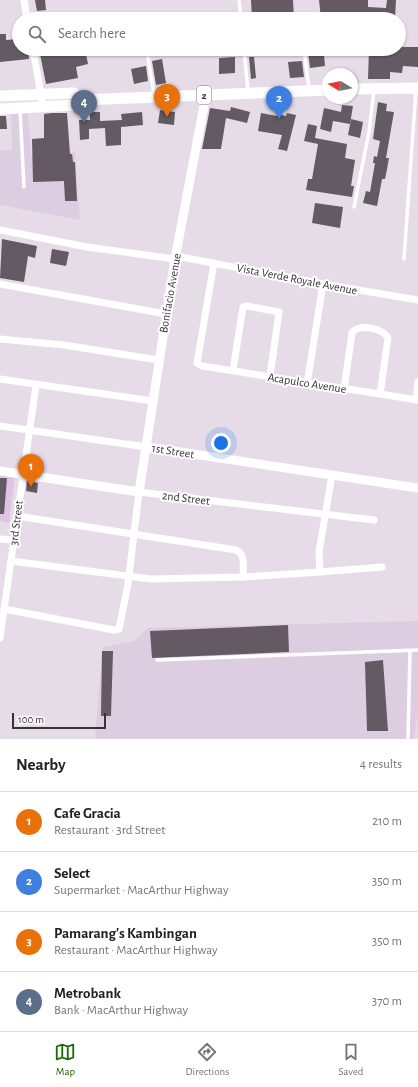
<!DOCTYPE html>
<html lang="en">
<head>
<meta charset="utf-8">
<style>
  :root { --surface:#fff; --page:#f6f6f6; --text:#202124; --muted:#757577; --line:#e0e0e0; --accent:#1e6907 }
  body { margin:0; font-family:"Alegreya Sans",sans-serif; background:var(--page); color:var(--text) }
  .compass { position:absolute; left:322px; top:68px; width:36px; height:36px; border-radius:50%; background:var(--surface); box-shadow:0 1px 3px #0004; rotate:280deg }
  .scale { position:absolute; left:12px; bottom:10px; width:94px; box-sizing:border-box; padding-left:4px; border:2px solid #363237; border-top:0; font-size:11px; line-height:14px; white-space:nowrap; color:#363237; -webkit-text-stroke:3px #fff; paint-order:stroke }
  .you { position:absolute; left:221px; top:443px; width:14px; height:14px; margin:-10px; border:3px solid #fff; border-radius:50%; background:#1a73e8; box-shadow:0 0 0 6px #1a73e833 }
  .badge { display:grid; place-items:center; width:26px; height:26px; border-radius:50%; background:var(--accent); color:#fff; font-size:13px; font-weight:700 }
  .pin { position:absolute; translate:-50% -33px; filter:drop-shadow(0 1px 2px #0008) }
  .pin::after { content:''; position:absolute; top:21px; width:14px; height:12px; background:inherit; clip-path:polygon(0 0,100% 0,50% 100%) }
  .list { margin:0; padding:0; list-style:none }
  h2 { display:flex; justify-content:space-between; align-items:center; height:52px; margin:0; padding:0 16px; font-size:17px }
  h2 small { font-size:13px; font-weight:400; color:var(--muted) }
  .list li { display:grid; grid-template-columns:26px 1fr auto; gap:12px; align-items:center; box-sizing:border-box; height:60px; padding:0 16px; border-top:1px solid var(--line) }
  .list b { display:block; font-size:15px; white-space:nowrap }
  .list p { margin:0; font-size:13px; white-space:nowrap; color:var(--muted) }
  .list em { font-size:13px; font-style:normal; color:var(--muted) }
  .icon { flex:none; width:22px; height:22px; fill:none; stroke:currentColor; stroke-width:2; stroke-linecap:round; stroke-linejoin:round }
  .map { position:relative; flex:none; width:418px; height:739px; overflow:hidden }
  .search { position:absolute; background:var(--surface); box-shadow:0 1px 3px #0004; left:12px; right:12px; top:12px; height:44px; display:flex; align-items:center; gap:10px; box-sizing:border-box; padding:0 14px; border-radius:22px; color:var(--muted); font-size:15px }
  .sheet { height:292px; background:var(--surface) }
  nav { display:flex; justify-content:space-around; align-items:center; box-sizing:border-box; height:56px; border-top:1px solid var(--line); background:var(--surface); font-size:11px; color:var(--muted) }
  nav a { display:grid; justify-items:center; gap:2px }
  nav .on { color:var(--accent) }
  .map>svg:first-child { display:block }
  .built { fill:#ddcde0 }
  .green { fill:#e0c3e6 }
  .building { fill:#635a64 }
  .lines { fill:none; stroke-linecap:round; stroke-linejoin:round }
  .service { stroke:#fff; stroke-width:3.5 }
  .minor { stroke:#fff; stroke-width:7 }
  .tertiary { stroke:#fff; stroke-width:9 }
  .primary { stroke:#fff; stroke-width:11 }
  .labels { text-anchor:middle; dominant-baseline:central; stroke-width:4; stroke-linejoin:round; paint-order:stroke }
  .shield { fill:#fff; stroke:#727073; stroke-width:1 }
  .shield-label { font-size:11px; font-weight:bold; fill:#363237 }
  .street-label { font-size:12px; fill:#363237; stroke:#fff }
</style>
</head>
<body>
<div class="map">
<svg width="418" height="739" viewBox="0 0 418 739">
  <rect width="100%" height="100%" fill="#e6dce8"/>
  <!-- built -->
  <g class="built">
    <path d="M11,114H28L31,155L75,152L80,220L0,205V151L12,150Z"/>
    <path d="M418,621V713L414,739H95L103,647L134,641L148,628Z"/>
  </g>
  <!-- green -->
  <path class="green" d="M0,474L15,476L9,523L0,521Z"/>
  <!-- building -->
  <g class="building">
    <path d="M35,0H45L46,10L37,11Z"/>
    <path d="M251,0H293L294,19H252Z"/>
    <path d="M319,0H368V7L386,8L387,0H396L395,19H321Z"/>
    <path d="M0,34H6V40L19,39V49H28L29,59L0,62Z"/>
    <path d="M399,47H418V67L403,66L402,73L390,72V79H368L369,49H399Z"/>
    <path d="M39,49H85L88,64L76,67L78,78L46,84Z"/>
    <path d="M324,49H349V52L324,55L325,66L310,68L308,52Z"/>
    <path d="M235,57V73L219,74V58Z"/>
    <path d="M249,57H254L256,78L251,79Z"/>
    <path d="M162,59L166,83L156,85L152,61Z"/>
    <path d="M302,61L304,77L290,78L288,62Z"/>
    <path d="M146,66L148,81L134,84L131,69Z"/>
    <path d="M378,102L387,104L386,111L394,112L386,158H389L387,169L385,179H382L377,206L363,203L366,191L370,192L375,163H373L374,156L377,157L380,141L373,139Z"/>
    <path d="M342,105L353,106L350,124L333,121L331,132L320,129L324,108L341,112Z"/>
    <path d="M231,107L250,112L247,123L226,118L221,149H202L210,108L230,111Z"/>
    <path d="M160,110L175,112L174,125L158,123Z"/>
    <path d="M90,112H100V121L122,120L121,114L142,112L143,125L121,127V145L106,146L105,128L89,129V139L80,140L79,120H90Z"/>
    <path d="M52,113H67L70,154H72L73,162H75L77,201H65L64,181L33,182L32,139L44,138V114Z"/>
    <path d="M261,113L277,116V114L286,116L287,113L296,115L287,151L278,149L282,135L258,131Z"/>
    <path d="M0,116H6L7,129H0Z"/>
    <path d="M351,119L363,122L360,138L348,135Z"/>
    <path d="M308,124L317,126L315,138L347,144L345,158L355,160L351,186H354L352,197L306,190L308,179H312L318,144L304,141Z"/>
    <path d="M315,203L343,207L340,228L312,223Z"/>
    <path d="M2,239L37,246L35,258L28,256L24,282L0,278Z"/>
    <path d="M52,249L69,252L66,266L50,263Z"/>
    <path d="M0,478H7L4,514H0Z"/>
    <path d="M27,481L38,483L37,493L26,491Z"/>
    <path d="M288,625L289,652L152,658L150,631Z"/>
    <path d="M102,651H113L111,716H101Z"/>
    <path d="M383,660L388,731H367L365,662Z"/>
  </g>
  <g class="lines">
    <!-- service -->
    <g class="service">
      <path d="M239,0L241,19"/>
      <path d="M244,49L248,92"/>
      <path d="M304,49L309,89"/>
      <path d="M148,58L154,95"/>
      <path d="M20,109L24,187"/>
      <path d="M354,207L369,132L374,90"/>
      <path d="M404,259L416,89"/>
      <path d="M157,660L418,650"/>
      <path d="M408,739L410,651"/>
    </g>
    <!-- minor -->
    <g class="minor">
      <path d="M24,0L27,19"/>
      <path d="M33,49L43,107"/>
      <path d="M0,230L87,247L175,259"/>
      <path d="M176,256L323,284L418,300"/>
      <path d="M214,263L197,363L202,366L418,400"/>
      <path d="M0,284L166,314"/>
      <path d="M0,339L64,345L158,360"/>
      <path d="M233,370L243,307L247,306L279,312L270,376"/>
      <path d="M0,379L153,401"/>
      <path d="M307,384L323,284"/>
      <path d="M344,389L352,333C358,323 383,328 388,338L380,394"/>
      <path d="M416,399L418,382"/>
      <path d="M0,426L147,447"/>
      <path d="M17,516L236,550C246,555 243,567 243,577"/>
      <path d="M0,539L14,540"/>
      <path d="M11,561L151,579L243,577L320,572L319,552L332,475"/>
      <path d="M320,572L382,567"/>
      <path d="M4,609L114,630L119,629L128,584L139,492L374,520"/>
      <path d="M0,638L36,385"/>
    </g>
    <!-- tertiary -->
    <g class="tertiary">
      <path d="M147,447L418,488"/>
      <path d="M0,471L139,492L175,259L206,95"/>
    </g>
    <!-- primary -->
    <g class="primary">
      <path d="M352,89L418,88"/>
      <path d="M0,96L74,93L81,100"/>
      <path d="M0,109L76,105L81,100L328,90"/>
    </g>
  </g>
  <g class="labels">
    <!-- shield labels -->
    <rect class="shield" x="197" y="86" width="14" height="18" rx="3"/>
    <g class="shield-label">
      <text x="204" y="95">2</text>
    </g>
    <!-- street labels -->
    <g class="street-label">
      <text transform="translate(297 279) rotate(11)">Vista Verde Royale Avenue</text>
      <text transform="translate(170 293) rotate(-80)">Bonifacio Avenue</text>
      <text transform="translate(307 383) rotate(9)">Acapulco Avenue</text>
      <text transform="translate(173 451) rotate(9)">1st Street</text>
      <text transform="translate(186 498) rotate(7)">2nd Street</text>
      <text transform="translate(16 523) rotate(-83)">3rd Street</text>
    </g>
  </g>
</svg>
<svg class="compass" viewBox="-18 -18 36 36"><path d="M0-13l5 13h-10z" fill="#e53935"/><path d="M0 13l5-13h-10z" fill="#757577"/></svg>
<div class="scale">100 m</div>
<div class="you"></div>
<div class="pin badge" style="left:31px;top:487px;background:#e8710a">1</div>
<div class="pin badge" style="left:279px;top:119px;background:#3f7fe0">2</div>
<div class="pin badge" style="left:167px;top:117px;background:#e8710a">3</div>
<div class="pin badge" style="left:84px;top:123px;background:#5c6f8a">4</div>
<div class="search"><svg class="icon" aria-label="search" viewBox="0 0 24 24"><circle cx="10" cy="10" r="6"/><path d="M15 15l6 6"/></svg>Search here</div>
</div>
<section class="sheet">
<h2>Nearby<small>4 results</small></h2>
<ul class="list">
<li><span class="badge" style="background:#e8710a">1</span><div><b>Cafe Gracia</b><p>Restaurant · 3rd Street</p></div><em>210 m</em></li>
<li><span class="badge" style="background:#3f7fe0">2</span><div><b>Select</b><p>Supermarket · MacArthur Highway</p></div><em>350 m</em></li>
<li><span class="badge" style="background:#e8710a">3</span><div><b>Pamarang's Kambingan</b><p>Restaurant · MacArthur Highway</p></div><em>350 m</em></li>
<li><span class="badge" style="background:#5c6f8a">4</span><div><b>Metrobank</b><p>Bank · MacArthur Highway</p></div><em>370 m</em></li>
</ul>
</section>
<nav>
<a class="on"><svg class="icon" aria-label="map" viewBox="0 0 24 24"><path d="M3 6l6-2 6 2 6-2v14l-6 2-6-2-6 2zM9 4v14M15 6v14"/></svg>Map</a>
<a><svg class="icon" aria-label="directions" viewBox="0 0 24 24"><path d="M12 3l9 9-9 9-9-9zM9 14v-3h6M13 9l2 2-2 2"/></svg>Directions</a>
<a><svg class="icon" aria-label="saved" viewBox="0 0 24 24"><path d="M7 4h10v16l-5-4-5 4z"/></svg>Saved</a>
</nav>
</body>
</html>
